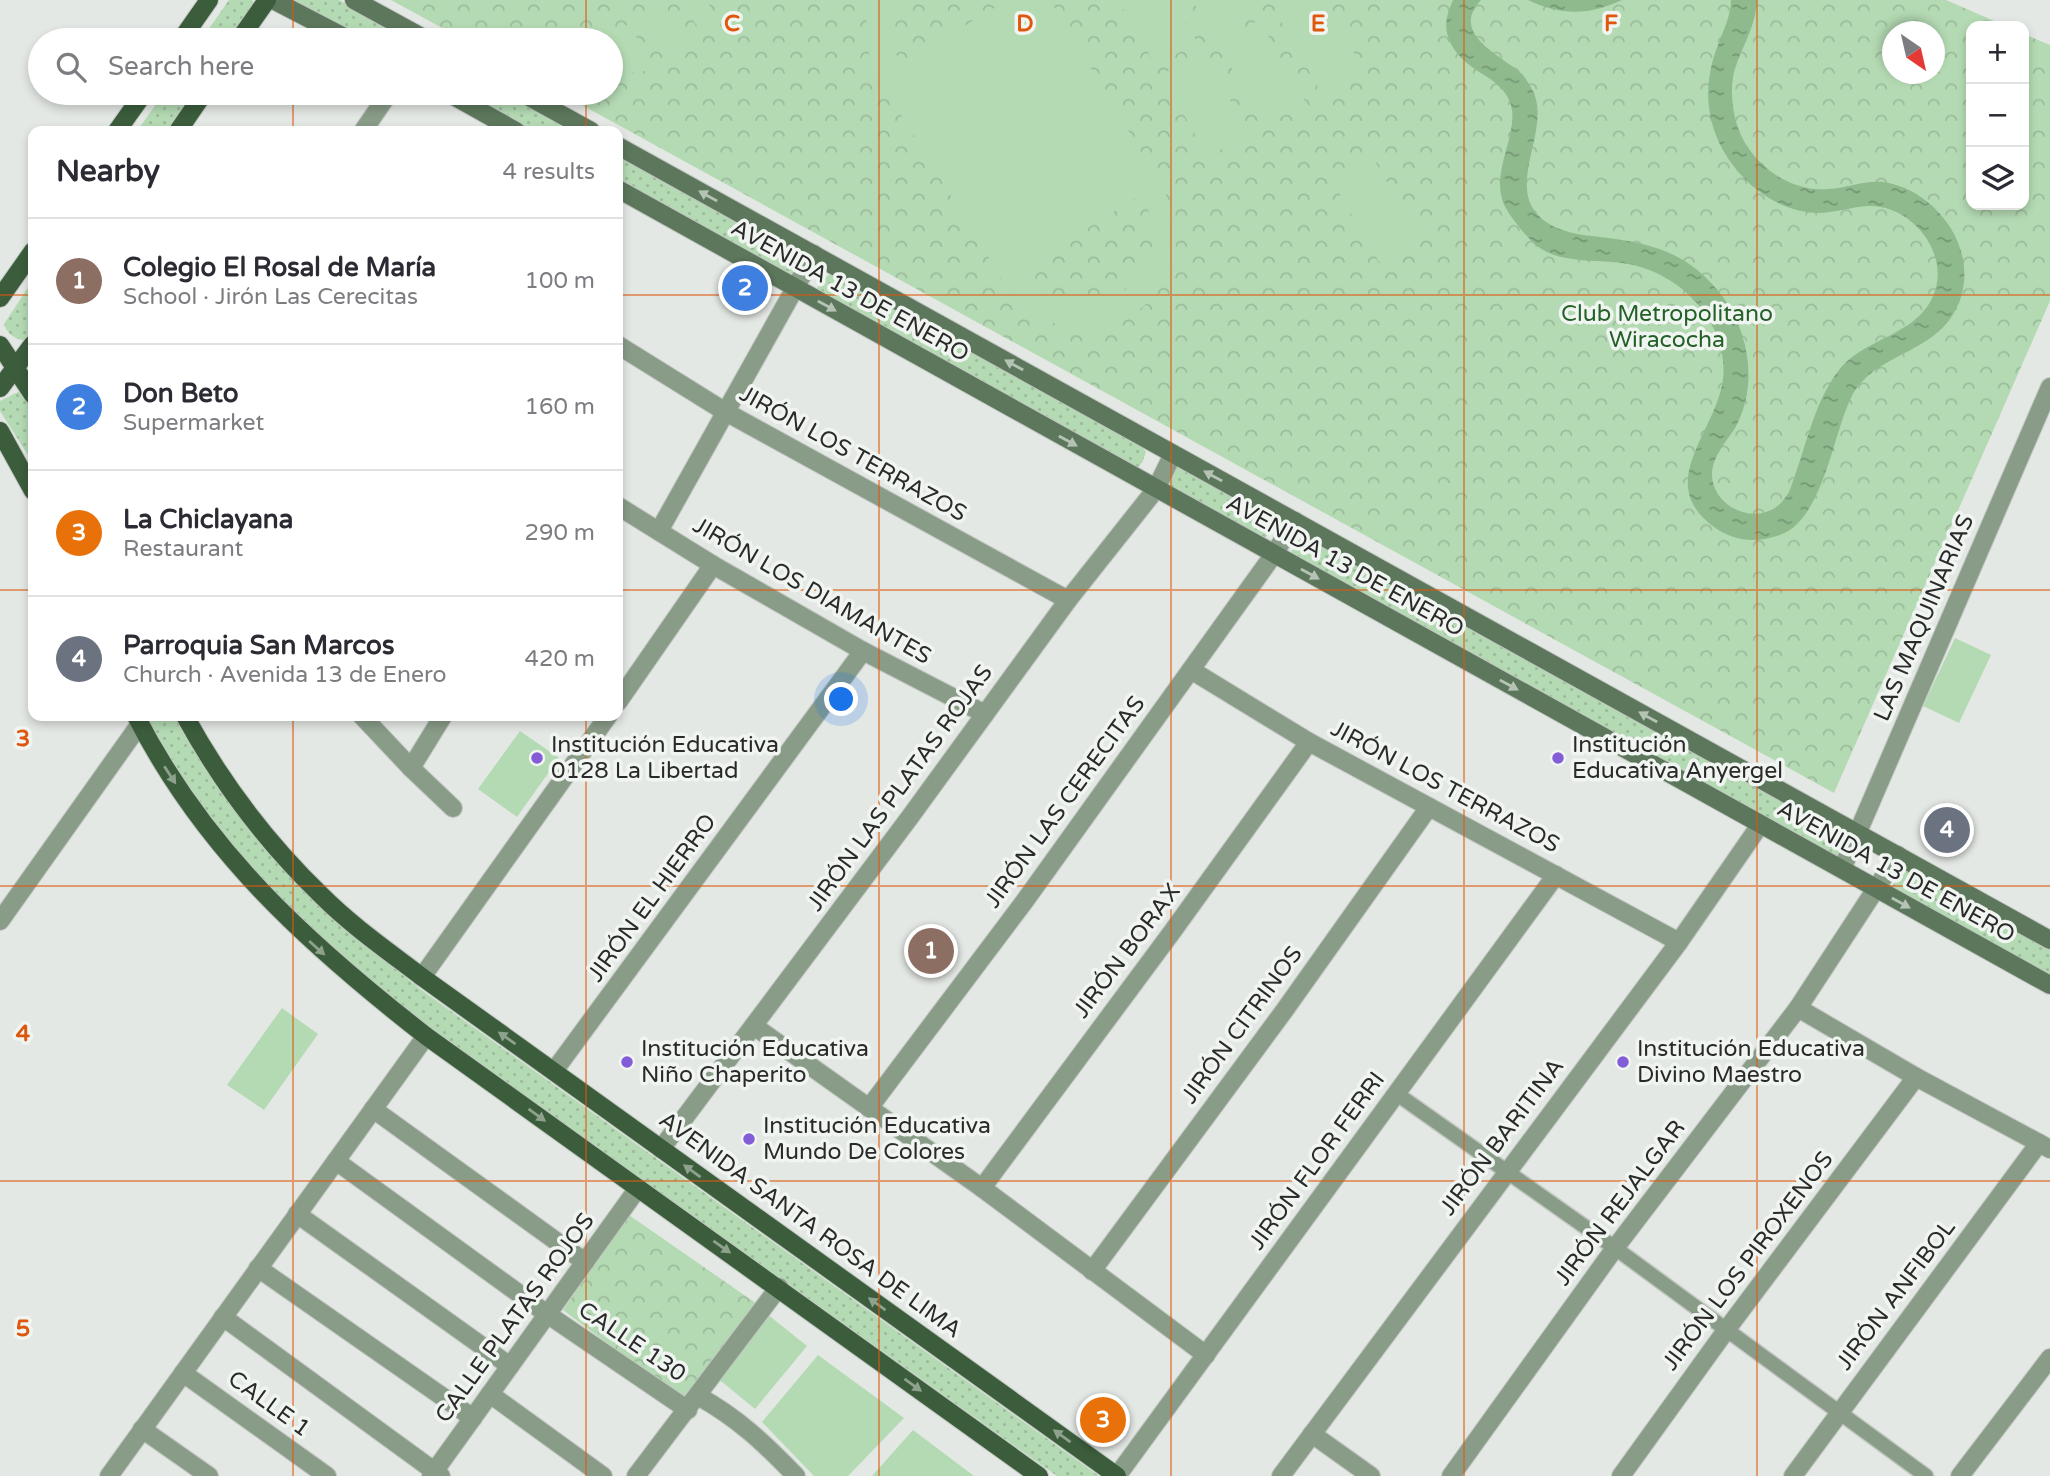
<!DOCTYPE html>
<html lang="en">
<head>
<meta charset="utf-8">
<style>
  :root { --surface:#fff; --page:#f7f7f7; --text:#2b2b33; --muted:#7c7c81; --line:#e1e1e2; --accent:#db2777 }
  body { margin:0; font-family:"Varela Round",sans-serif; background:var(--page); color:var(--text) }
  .controls { position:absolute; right:21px; top:21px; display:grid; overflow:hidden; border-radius:14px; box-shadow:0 4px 10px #0003 }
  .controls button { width:63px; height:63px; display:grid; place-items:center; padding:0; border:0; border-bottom:2px solid var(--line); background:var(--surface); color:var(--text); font:35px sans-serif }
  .compass { position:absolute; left:1882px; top:21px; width:63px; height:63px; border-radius:50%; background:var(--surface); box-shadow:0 4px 10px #0003; rotate:146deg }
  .you { position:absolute; left:842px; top:700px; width:24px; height:24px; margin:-18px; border:5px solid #fff; border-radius:50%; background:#1a73e8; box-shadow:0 0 0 10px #1a73e833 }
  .badge { display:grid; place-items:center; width:46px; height:46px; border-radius:50%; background:var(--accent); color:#fff; font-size:23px; font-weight:700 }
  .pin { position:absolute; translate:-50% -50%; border:4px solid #fff; box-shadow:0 2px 7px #0006 }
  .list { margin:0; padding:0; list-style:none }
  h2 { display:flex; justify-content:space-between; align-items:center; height:91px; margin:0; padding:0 28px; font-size:30px }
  h2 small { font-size:23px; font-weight:400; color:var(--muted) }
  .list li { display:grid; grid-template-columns:46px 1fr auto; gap:21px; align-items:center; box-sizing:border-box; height:126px; padding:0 28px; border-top:2px solid var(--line) }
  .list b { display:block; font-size:26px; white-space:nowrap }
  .list p { margin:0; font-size:23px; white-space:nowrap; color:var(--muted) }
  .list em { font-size:23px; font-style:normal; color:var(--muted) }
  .icon { flex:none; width:38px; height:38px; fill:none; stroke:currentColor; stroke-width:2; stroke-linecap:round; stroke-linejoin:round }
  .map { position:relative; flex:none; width:2050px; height:1476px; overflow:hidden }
  .search { position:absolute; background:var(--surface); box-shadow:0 4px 10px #0003; left:28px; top:28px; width:595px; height:77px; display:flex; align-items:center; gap:18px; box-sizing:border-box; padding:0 24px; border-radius:38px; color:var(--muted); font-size:26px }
  .panel { position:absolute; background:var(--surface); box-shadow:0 4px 10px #0003; left:28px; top:126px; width:595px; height:595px; border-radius:14px }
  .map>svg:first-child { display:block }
  .grass { fill:url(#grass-dots) }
  .forest { fill:url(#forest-crowns); fill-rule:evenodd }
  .garden { fill:#b4dab3; fill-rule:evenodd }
  .water { fill:url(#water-ripples) }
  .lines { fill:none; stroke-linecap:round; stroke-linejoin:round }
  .pedestrian-casing { stroke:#c2c6c2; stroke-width:17 }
  .minor-casing { stroke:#c2c6c2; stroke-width:20 }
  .secondary-casing { stroke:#c2c6c2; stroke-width:20 }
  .primary-casing { stroke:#c2c6c2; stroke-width:20 }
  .pedestrian { stroke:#899c88; stroke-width:14 }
  .minor { stroke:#899c88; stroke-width:18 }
  .secondary { stroke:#5c775b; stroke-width:18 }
  .primary { stroke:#3b5d3c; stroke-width:18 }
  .oneway { fill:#b5c3b5 }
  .oneway2 { fill:#8da18d }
  .grid { fill:none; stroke:#de570d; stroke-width:2; stroke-opacity:0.55 }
  .poi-dot { fill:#835dd7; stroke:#f1f5f1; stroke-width:2.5 }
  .labels { text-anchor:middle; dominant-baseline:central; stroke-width:7; stroke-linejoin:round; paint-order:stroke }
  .street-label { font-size:23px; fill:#292a29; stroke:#f1f5f1 }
  .park-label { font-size:23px; fill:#246128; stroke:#f1f5f1 }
  .poi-label { font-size:23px; fill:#292a29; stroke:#f1f5f1; text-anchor:start }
  .grid-label { font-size:23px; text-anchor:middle; font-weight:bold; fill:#de570d; stroke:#f1f5f1; stroke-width:7; stroke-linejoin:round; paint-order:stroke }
</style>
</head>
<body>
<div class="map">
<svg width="2050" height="1476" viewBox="0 0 2050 1476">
  <defs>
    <pattern id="grass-dots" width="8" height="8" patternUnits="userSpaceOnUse" patternTransform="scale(1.75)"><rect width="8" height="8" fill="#b4dab3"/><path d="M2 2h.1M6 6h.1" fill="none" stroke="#9bbb9a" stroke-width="1.8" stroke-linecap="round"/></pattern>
    <pattern id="forest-crowns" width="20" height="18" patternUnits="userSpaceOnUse" patternTransform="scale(1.75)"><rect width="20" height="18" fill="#b4dab3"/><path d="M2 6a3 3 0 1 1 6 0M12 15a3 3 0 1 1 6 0" fill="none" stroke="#9bbb9a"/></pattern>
    <pattern id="water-ripples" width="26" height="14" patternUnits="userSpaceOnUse" patternTransform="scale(1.75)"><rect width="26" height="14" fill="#8eba8e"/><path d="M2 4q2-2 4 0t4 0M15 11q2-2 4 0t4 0" fill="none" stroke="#749774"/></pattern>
  </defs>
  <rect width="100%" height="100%" fill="#e4e8e4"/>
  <!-- grass -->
  <g class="grass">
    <path d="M229,0H252L255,5L234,40H201Z"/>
    <path d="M293,0H339L412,40H367Z"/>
    <path d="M164,93H198L171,131H137Z"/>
    <path d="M461,93H506L576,131H528Z"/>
    <path d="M618,155L797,254L804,260L789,280L618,182Z"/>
    <path d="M832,274L1142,446L1146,452L1142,463L1135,470L820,295L817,288L825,277Z"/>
    <path d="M33,280V330L23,340C14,339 7,333 4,324Z"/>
    <path d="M20,391L33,409V463L0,411V401Z"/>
    <path d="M1178,463L1277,518L1265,539L1166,486Z"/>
    <path d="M1306,536L1850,836L1842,855L1836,858L1289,556L1299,540Z"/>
    <path d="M146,716H176L202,759L357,937L420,989L1099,1476H1057L452,1044C375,985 301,926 238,853C202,811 174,763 146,716Z"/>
    <path d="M1902,866L2050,948V978L1891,889Z"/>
  </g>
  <!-- forest -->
  <g class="forest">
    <path d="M391,0H1946L2006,26H1971V205H2024V34L2050,45V301L1834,793L560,93H611V40H464ZM1892,32H1934V74H1892Z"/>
    <path d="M629,1215L757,1304L684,1401L563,1310Z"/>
  </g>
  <!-- garden -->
  <g class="garden">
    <path d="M680,0H706L719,20L701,32Z"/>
    <path d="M868,0H892C885,24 888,43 902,64L1007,0H1050L1165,192C1174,213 1180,236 1173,259C1157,321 1085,348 1032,312C1022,305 1014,295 1006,286L873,69L865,37ZM1139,196C1186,250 1115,332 1049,294C1037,287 1029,279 1023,268Z"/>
    <path d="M1118,0H1173L1197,42L1156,66Z"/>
    <path d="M1192,0H1247L1254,12L1213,36Z"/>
    <path d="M1296,0H1323L1364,70L1322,94L1276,12Z"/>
    <path d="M661,2L687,42L669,54L642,14Z"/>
    <path d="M1259,20L1306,103L1265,126L1218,44Z"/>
    <path d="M628,24L654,64L636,76L609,36Z"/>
    <path d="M1202,51L1249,133L1208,157L1161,75Z"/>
    <path d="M1373,158L1420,238L1379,262L1333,182Z"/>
    <path d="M1955,638L1991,655L1959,723L1923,706Z"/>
    <path d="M520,731L559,758L517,817L478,789Z"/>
    <path d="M282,1008L318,1034L264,1110L227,1085Z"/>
    <path d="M767,1314L807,1346L755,1409L716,1377Z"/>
    <path d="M818,1355L904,1418L848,1476H814L762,1422Z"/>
    <path d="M913,1430L974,1476H872Z"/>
  </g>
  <!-- water -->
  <g class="water">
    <path d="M1453,0H1481C1448,35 1504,56 1523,75C1527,80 1531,87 1534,93C1552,137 1494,199 1557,228C1574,235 1591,236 1609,238C1658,245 1691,255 1723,297C1750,334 1758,387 1735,428C1726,442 1712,457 1712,475C1713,505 1750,524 1775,508C1781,504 1785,498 1789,492C1805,452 1813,403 1839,370C1866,336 1920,336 1935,291C1947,254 1917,214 1881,207C1861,203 1839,213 1818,213C1769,212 1724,169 1712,123C1705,98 1708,70 1718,45C1723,31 1731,16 1731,0H1757C1756,25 1744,43 1736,66C1729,83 1732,111 1738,128C1751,164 1790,193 1829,189C1847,188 1865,180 1883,182C1934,189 1977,245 1961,297C1942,357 1873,349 1850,400C1832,439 1822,520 1780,535C1756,543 1735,542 1714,527C1653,483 1717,431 1723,379C1726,353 1716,327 1700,307C1678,280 1647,264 1612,262C1588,260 1558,262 1537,246C1529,240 1512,219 1507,210C1484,173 1527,128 1507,96C1494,74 1466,72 1451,44C1443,28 1446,16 1453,0Z"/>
    <path d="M1528,0H1622C1590,15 1561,16 1528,0Z"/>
  </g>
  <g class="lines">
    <defs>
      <path id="pedestrian" d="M1397,1094L1615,1248L1926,1476"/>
      <g id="minor">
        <path d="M363,131L389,93"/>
        <path d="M618,345L724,411L1068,600"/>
        <path d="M618,506L713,565L863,651L985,714"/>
        <path d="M659,531L814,254"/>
        <path d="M1191,670L1309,742L1679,942"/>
        <path d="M618,702L713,565"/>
        <path d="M362,716L411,768L453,808"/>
        <path d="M411,768L443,716"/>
        <path d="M1842,869L2050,387"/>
        <path d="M0,921L140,724"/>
        <path d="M422,977L608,716"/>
        <path d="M1798,1008L1916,1077L2050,1149"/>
        <path d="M754,1026L982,1188L1206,1355"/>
        <path d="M554,1071L863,651"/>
        <path d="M869,1108L1024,902L1274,554L1295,521"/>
        <path d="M373,1109L585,1262"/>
        <path d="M661,1149L910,817L1068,600L1156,489L1173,454"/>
        <path d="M336,1161L547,1314L688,1410"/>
        <path d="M982,1188L1172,932L1309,742"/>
        <path d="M297,1214L510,1366"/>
        <path d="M258,1268L473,1418"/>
        <path d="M1092,1271L1284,1011L1429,807"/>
        <path d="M223,1317L441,1476"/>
        <path d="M183,1373L327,1476"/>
        <path d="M490,1394L603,1476"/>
        <path d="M698,1396C738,1418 765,1444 796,1476"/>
        <path d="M142,1429L209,1476"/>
        <path d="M1312,1434L1371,1476"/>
        <path d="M109,1476L426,1036"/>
        <path d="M431,1476L638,1188"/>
        <path d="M636,1476L779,1287"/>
        <path d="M1117,1476L1556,875"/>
        <path d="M1281,1476L1679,942L1760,825"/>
        <path d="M1451,1476L1615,1248L1798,1008L1898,855"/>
        <path d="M1621,1476L1727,1329L1916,1077"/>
        <path d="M1793,1476L2039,1143"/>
        <path d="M1960,1476L2050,1358"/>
      </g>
      <g id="secondary">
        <path d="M273,0L350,40"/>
        <path d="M354,0L427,40"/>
        <path d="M448,93L516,131"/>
        <path d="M522,93L591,131"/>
        <path d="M618,146L2050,940"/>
        <path d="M618,189L2050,985"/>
      </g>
      <g id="primary">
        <path d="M181,40L209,0"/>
        <path d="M239,40L267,0"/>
        <path d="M117,131L144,93"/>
        <path d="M178,131L204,93"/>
        <path d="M0,298L33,251"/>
        <path d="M0,345L33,395"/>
        <path d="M0,388L33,344"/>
        <path d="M0,431L33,491"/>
        <path d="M136,716C205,851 308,944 426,1036L1039,1476"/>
        <path d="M185,716C221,782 267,843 322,896C352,926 388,951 422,977L1117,1476"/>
      </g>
    </defs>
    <!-- pedestrian casing -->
    <use href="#pedestrian" class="pedestrian-casing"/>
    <!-- minor casing -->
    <use href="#minor" class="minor-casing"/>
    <!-- secondary casing -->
    <use href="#secondary" class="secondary-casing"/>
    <!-- primary casing -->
    <use href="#primary" class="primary-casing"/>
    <!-- pedestrian -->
    <use href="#pedestrian" class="pedestrian"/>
    <!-- minor -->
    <use href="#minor" class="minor"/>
    <!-- secondary -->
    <use href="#secondary" class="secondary"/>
    <!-- primary -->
    <use href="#primary" class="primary"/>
  </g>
  <!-- one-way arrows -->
  <defs><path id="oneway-solid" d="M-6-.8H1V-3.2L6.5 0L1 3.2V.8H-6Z" transform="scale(1.75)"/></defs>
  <g class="oneway">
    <use href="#oneway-solid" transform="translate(708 196) rotate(-151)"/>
    <use href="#oneway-solid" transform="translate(827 306) rotate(29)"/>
    <use href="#oneway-solid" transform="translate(1014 365) rotate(-151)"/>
    <use href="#oneway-solid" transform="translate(1068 441) rotate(29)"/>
    <use href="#oneway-solid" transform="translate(1213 476) rotate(-151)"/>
    <use href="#oneway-solid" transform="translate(1310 574) rotate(29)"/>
    <use href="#oneway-solid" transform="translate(1509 685) rotate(29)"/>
    <use href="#oneway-solid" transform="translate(1648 717) rotate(-151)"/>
    <use href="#oneway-solid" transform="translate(1901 903) rotate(29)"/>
  </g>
  <g class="oneway2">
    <use href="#oneway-solid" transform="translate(170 775) rotate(57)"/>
    <use href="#oneway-solid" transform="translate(317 948) rotate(42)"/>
    <use href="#oneway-solid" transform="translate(507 1038) rotate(-145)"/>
    <use href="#oneway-solid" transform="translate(537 1115) rotate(36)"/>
    <use href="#oneway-solid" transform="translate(692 1171) rotate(-144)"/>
    <use href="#oneway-solid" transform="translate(722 1247) rotate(35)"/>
    <use href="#oneway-solid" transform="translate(877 1304) rotate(-144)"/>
    <use href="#oneway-solid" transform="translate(913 1385) rotate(36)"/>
    <use href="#oneway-solid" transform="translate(1062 1436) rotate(-144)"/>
  </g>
  <!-- grid -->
  <path class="grid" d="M293,0V40M586,0V40M879,0V1476M1171,0V1476M1464,0V1476M1757,0V1476M293,93V131M586,93V131M0,295H33M618,295H2050M0,590H33M618,590H2050M293,716V1476M586,716V1476M0,886H2050M0,1181H2050"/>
  <!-- markers -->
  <g class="poi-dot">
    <circle cx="537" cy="758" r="7"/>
    <circle cx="1558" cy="758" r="7"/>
    <circle cx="627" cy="1062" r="7"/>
    <circle cx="1623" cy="1062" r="7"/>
    <circle cx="749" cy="1139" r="7"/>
  </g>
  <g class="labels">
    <!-- street labels -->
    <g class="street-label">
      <text transform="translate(850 291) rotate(29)">AVENIDA 13 DE ENERO</text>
      <text transform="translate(853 454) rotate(29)">JIRÓN LOS TERRAZOS</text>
      <text transform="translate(1345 566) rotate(29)">AVENIDA 13 DE ENERO</text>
      <text transform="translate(812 591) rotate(30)">JIRÓN LOS DIAMANTES</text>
      <text transform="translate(1924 618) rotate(-67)">LAS MAQUINARIAS</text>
      <text transform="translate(1445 787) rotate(28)">JIRÓN LOS TERRAZOS</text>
      <text transform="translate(900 788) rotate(-54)">JIRÓN LAS PLATAS ROJAS</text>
      <text transform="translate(1065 802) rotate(-54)">JIRÓN LAS CERECITAS</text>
      <text transform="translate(1896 872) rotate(29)">AVENIDA 13 DE ENERO</text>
      <text transform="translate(652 898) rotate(-54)">JIRÓN EL HIERRO</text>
      <text transform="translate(1127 951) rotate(-53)">JIRÓN BORAX</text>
      <text transform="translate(1242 1025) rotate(-54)">JIRÓN CITRINOS</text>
      <text transform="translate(1502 1137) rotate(-53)">JIRÓN BARITINA</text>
      <text transform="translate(1317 1161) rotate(-54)">JIRÓN FLOR FERRI</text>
      <text transform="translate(1620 1203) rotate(-53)">JIRÓN REJALGAR</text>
      <text transform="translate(810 1225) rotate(36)">AVENIDA SANTA ROSA DE LIMA</text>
      <text transform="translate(1748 1261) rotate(-53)">JIRÓN LOS PIROXENOS</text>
      <text transform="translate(1896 1295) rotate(-53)">JIRÓN ANFIBOL</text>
      <text transform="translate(515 1318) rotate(-54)">CALLE PLATAS ROJOS</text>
      <text transform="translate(632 1342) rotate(34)">CALLE 130</text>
      <text transform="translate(269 1404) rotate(36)">CALLE 1</text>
    </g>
    <!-- park labels -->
    <g class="park-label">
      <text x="1667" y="314">Club Metropolitano<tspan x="1667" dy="26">Wiracocha</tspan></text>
    </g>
    <!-- poi labels -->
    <g class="poi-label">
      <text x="551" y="745">Institución Educativa<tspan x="551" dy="26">0128 La Libertad</tspan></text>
      <text x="1572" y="745">Institución<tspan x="1572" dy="26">Educativa Anyergel</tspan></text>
      <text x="641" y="1049">Institución Educativa<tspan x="641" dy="26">Niño Chaperito</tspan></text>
      <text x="1637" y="1049">Institución Educativa<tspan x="1637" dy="26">Divino Maestro</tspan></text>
      <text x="763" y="1126">Institución Educativa<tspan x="763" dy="26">Mundo De Colores</tspan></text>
    </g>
  </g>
  <g class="grid-label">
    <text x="732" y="31">C</text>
    <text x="1025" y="31">D</text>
    <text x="1318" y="31">E</text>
    <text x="1611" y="31">F</text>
    <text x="23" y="746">3</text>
    <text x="23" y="1041">4</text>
    <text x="23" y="1336">5</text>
  </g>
</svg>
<div class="controls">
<button>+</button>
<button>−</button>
<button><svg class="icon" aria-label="layers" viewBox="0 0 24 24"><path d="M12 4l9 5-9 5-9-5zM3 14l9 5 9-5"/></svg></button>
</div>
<svg class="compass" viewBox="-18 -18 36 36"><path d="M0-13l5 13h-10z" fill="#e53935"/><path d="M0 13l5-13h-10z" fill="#7c7c81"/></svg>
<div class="you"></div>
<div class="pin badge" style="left:931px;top:951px;background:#8d6e63">1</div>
<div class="pin badge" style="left:745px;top:288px;background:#3f7fe0">2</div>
<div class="pin badge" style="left:1103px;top:1420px;background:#e8710a">3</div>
<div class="pin badge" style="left:1947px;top:830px;background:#6b7280">4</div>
<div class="search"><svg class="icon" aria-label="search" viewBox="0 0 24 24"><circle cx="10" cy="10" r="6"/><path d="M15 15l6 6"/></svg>Search here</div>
<section class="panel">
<h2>Nearby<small>4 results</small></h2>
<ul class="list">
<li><span class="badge" style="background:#8d6e63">1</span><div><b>Colegio El Rosal de María</b><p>School · Jirón Las Cerecitas</p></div><em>100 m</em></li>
<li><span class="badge" style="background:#3f7fe0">2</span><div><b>Don Beto</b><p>Supermarket</p></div><em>160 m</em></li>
<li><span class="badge" style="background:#e8710a">3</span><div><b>La Chiclayana</b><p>Restaurant</p></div><em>290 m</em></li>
<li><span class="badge" style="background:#6b7280">4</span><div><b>Parroquia San Marcos</b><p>Church · Avenida 13 de Enero</p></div><em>420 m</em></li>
</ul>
</section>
</div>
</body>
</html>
